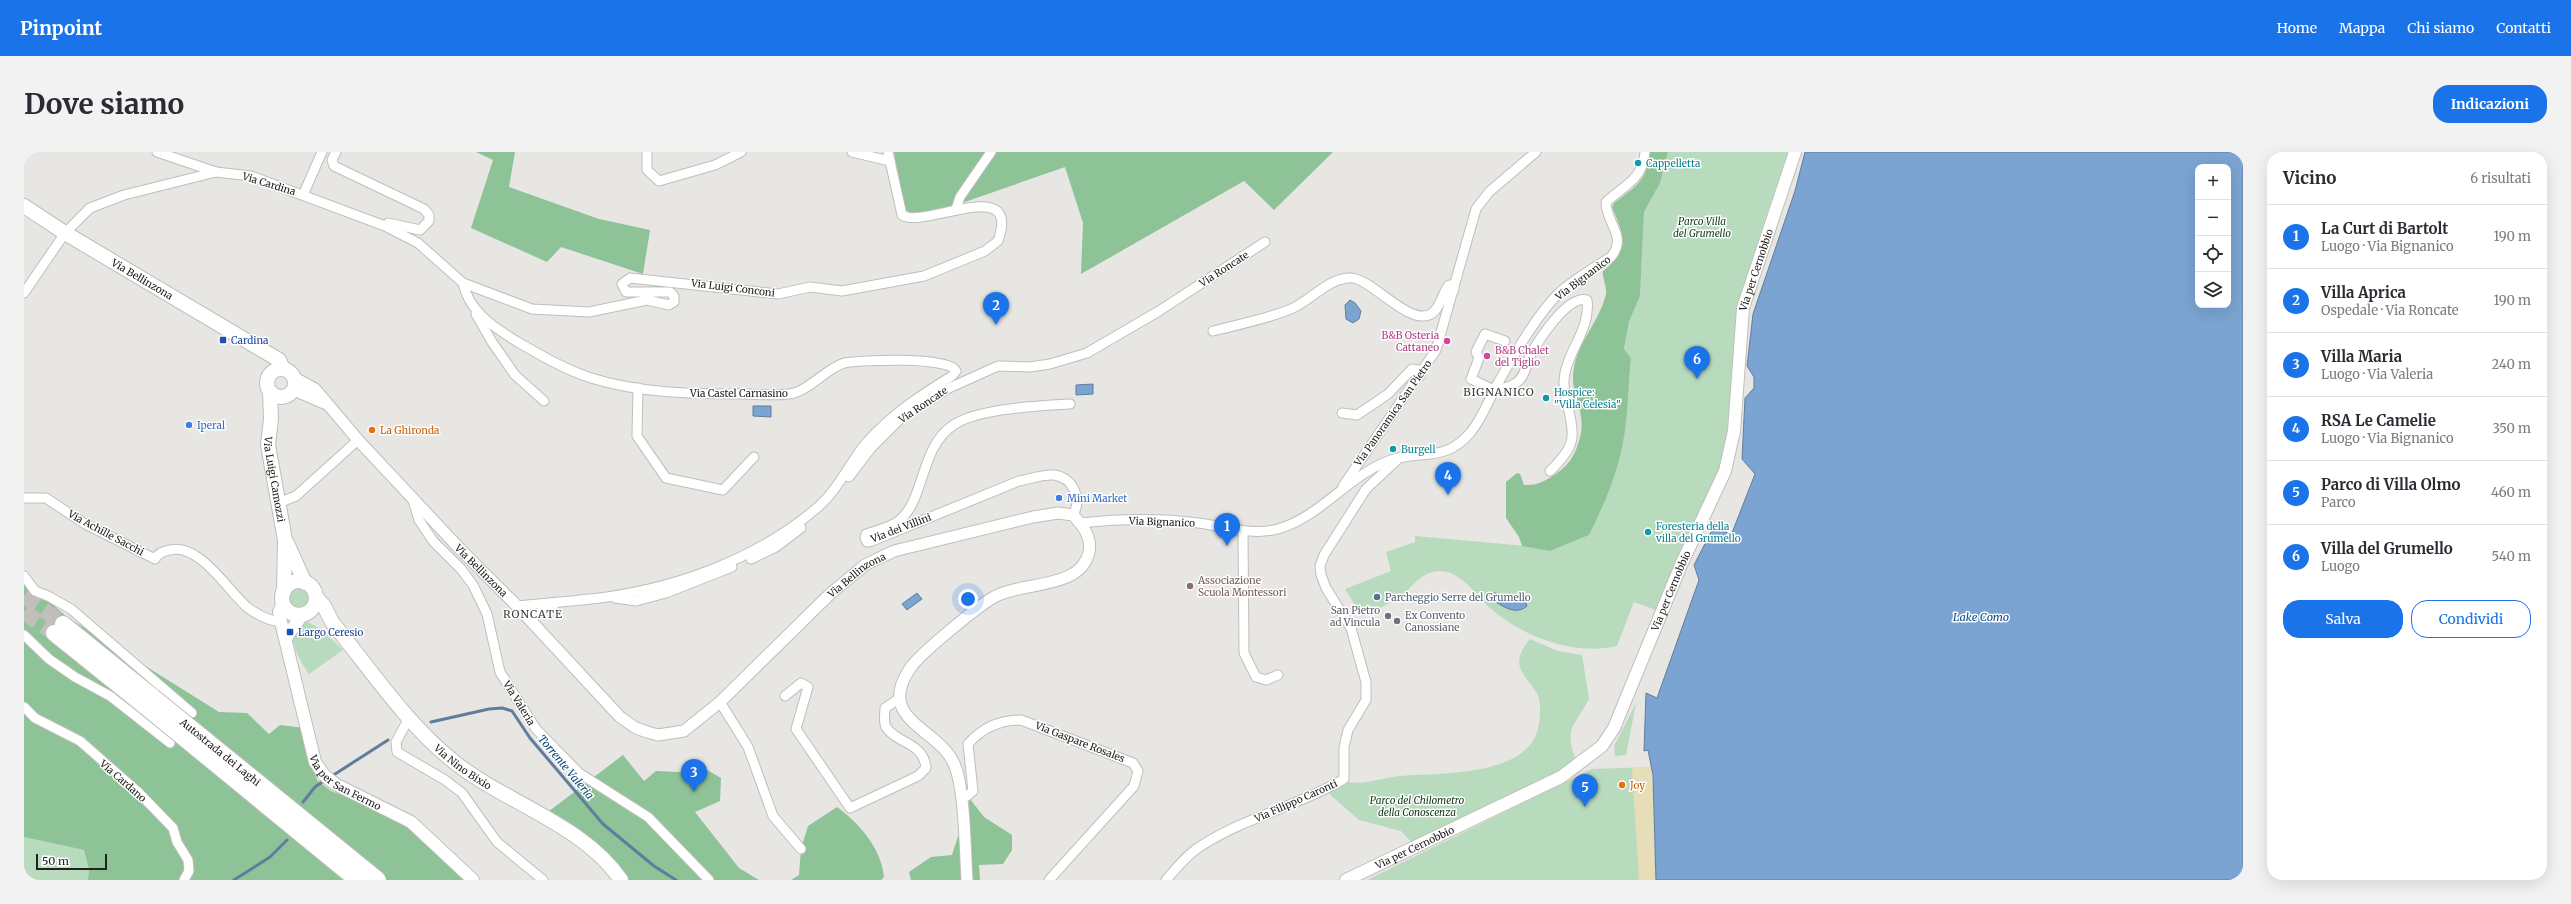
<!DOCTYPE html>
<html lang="it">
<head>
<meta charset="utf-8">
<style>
  :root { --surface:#fff; --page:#f2f2f3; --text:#2b2b33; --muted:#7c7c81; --line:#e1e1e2; --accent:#1a73e8 }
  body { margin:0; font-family:Merriweather,serif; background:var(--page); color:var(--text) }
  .controls { position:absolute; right:12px; top:12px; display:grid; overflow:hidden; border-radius:8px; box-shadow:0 4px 16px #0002 }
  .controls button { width:36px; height:36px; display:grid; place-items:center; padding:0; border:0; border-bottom:1px solid var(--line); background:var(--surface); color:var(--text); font:20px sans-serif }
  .scale { position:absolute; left:12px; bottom:10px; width:71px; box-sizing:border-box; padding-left:4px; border:2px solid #222221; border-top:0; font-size:11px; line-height:14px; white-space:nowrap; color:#222221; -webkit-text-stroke:3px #fff; paint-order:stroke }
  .you { position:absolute; left:944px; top:447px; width:14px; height:14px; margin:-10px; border:3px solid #fff; border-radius:50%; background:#1a73e8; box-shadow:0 0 0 6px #1a73e833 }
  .badge { display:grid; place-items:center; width:26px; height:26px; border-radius:50%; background:var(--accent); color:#fff; font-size:13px; font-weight:700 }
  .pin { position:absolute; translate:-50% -33px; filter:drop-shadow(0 1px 2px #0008) }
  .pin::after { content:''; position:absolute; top:21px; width:14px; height:12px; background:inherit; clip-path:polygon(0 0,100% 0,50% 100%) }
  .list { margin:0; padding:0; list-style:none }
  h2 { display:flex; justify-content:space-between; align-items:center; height:52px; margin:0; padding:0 16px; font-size:17px }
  h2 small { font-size:13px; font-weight:400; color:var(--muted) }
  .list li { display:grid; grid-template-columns:26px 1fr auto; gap:12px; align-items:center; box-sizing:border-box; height:64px; padding:0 16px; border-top:1px solid var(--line) }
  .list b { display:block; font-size:15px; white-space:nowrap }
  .list p { margin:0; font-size:13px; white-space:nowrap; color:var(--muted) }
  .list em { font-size:13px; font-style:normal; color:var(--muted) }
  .actions { display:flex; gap:8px; padding:12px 16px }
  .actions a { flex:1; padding:9px 0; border:1px solid var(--accent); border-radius:16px; text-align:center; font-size:14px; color:var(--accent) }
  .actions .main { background:var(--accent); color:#fff }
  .icon { flex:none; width:22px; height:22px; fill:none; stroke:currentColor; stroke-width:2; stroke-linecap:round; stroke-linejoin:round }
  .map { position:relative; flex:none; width:2219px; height:728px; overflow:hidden; border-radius:16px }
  header { display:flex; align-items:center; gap:24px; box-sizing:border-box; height:56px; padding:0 20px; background:var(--accent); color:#fff }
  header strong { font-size:19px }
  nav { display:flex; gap:22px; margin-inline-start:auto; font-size:14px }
  .intro { display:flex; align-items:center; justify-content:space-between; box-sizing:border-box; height:96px; padding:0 24px }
  h1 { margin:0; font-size:28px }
  .button { padding:10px 18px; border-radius:16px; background:var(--accent); color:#fff; font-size:14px; font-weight:700 }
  main { display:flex; gap:24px; padding:0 24px }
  aside { flex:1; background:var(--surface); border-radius:16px; box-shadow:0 4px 16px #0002 }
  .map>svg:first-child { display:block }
  .green { fill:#b8dbbd }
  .forest { fill:#8ec297 }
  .sand { fill:#e7ddb8 }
  .water { fill:#7ba4d2; stroke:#607d9d; fill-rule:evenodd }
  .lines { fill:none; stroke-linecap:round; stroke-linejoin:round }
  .stream { stroke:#607d9d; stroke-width:3 }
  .motorway-tunnel { stroke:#c0bfbc; stroke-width:16; stroke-dasharray:16 8; stroke-linecap:butt }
  .minor-casing { stroke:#c0bebb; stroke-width:11 }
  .tertiary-casing { stroke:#c0bebb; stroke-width:13 }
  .secondary-casing { stroke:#c0bebb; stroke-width:14 }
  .primary-casing { stroke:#c0bebb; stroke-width:16 }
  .motorway-casing { stroke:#c0bebb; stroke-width:18 }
  .minor { stroke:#fff; stroke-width:9 }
  .tertiary { stroke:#fff; stroke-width:11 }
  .secondary { stroke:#fff; stroke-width:12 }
  .primary { stroke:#fff; stroke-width:14 }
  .motorway { stroke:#fff; stroke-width:16 }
  .motorway-bridge-casing { stroke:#c0bebb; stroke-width:18; stroke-linecap:butt }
  .motorway-bridge { stroke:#fff; stroke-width:16 }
  .culture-dot { fill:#0f9aa8; stroke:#fff; stroke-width:1.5 }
  .transit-dot { fill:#1a4fb4; stroke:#fff; stroke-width:1.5 }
  .hotel-dot { fill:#d1479c; stroke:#fff; stroke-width:1.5 }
  .shop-dot { fill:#3f7fe0; stroke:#fff; stroke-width:1.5 }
  .food-dot { fill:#e8710a; stroke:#fff; stroke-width:1.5 }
  .education-dot { fill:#8d6e63; stroke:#fff; stroke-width:1.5 }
  .service-dot { fill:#5c6f8a; stroke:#fff; stroke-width:1.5 }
  .worship-dot { fill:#6b7280; stroke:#fff; stroke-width:1.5 }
  .labels { text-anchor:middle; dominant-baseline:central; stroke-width:3; stroke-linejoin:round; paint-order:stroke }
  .culture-label { font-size:10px; fill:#0d838f; stroke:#fff; text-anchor:start }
  .street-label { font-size:10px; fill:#222221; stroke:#fff }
  .park-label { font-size:10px; font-style:italic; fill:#10371a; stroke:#fff }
  .hotel-label { font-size:10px; fill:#b23c85; stroke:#fff; text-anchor:end }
  .transit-label { font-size:10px; fill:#164399; stroke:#fff; text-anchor:start }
  .shop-label { font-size:10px; fill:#366cbe; stroke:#fff; text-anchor:start }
  .food-label { font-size:10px; fill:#c56008; stroke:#fff; text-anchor:start }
  .education-label { font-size:10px; fill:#785e54; stroke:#fff; text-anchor:start }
  .service-label { font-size:10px; fill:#4e5e75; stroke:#fff; text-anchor:start }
  .worship-label { font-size:10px; fill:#5b616d; stroke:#fff; text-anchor:end }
  .neighbourhood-label { font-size:11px; letter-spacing:1px; fill:#3c3b38; stroke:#fff }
  .water-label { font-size:11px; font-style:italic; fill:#08477f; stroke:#fff }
</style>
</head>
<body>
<header>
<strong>Pinpoint</strong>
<nav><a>Home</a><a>Mappa</a><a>Chi siamo</a><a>Contatti</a></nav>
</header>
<div class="intro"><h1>Dove siamo</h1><a class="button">Indicazioni</a></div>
<main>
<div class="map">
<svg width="2219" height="728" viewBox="0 0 2219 728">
  <rect width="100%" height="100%" fill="#e7e6e3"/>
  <!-- green -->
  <g class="green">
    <path d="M1644,0H1765L1742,64L1713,155L1705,279L1697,316L1651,411L1632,458L1610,450L1593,494C1549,504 1499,485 1466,456C1451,442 1438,420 1416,419C1395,419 1387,439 1371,448C1361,454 1349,459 1338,464L1321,437L1367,419L1362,400L1391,390V384L1512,395L1526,399L1565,383L1576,360L1599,292L1607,206L1600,197L1605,170L1616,144L1620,60L1636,31Z"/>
    <circle cx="275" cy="446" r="10"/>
    <path d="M284,470L297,477L319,498L285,522C276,508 254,474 284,470Z"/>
    <path d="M1506,487L1534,499L1558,503L1565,547C1550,575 1539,577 1553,610L1536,621L1388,691L1377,679L1335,668L1303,640L1323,630C1341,633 1358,626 1376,624C1412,621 1499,625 1513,580C1516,570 1518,550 1513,541C1497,519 1486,512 1506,487Z"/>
    <path d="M1612,551L1602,603L1591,604L1590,594Z"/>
    <path d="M1628,615L1632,728H1343L1568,617Z"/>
    <path d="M0,685L60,698L65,719L64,728H0Z"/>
  </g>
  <!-- forest -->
  <g class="forest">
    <path d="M452,0H491L485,35L575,67L626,78L619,122L537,95L523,110L447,76L469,8Z"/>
    <path d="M870,0H1309L1250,58L1220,29L1057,122L1059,71L1041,15L895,66L880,57Z"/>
    <path d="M1625,0H1644L1636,31L1620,60L1616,144L1605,170L1600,197L1607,206C1604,234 1604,263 1599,291C1593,323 1579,355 1565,383L1526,399L1498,394L1495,385L1482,366V330L1493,321L1496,322L1500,333C1514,334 1522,328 1533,321C1544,313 1550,305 1554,292C1566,259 1544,245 1550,215C1555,189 1576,168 1582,142C1583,134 1578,126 1579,119C1607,97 1600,84 1588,55L1590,51C1611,35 1624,29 1625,0Z"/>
    <path d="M0,428L43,465L195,560L223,561L245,582L256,573L281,576L283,597L293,628L307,639L369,662L446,728H64L65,718L60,698L0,685Z"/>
    <path d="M599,603L620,629L632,619L655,620L676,614L697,626L696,649L671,660L715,716L735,728H589L568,702L516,666Z"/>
    <path d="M946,647L960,665L988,683V698L979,712L955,713L956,728H887L885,720L907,705L928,703Z"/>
    <path d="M813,655C836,672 857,696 860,725L857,728H767L775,723L777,697L784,674Z"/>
  </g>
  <!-- sand -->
  <path class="sand" d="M1628,615L1631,728H1615L1608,616Z"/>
  <!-- water -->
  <g class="water">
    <path d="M1781,0H2219V728H1632L1629,623L1624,598L1620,599L1622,541L1633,546L1675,428L1670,413L1688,378L1708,381L1731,322L1718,307L1721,246L1730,236V225L1723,214L1729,162L1771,39ZM2174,15H2204V153H2174Z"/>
    <path d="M1326,148L1331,151L1337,159L1335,167L1329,171L1322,167L1321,153Z"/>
    <path d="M1069,232V242L1052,243V233Z"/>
    <path d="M729,254H747V265L729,264Z"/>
    <path d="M893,441L898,447L883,458L878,452Z"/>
    <path d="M1466,441H1471L1502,451L1503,454C1491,465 1475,452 1465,445Z"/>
  </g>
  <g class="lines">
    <!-- stream -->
    <g class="stream">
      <path d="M407,570L465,557L478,556L488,559L506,586L579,672L630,714L652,728"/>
      <path d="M308,624L364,588"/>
      <path d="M279,650L291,635L301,628"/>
      <path d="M210,728L246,705L263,688"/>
    </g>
    <!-- motorway-tunnel -->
    <g class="motorway-tunnel">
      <path d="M0,444L39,472"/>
      <path d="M0,460L30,481"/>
    </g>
    <defs>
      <g id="minor">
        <path d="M133,0L192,20"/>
        <path d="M312,0L308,8L310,14L400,57L405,63V69L396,78L364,71"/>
        <path d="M623,0V18L635,29L691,13L717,0"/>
        <path d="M828,0L866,9"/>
        <path d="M279,43L298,0"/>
        <path d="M932,57L936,45L967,0"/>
        <path d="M439,131C445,159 468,174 492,189C516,203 540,217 567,226C615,241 667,242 717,242C733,242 749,244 765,242C782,241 803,216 820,211C836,208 926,204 932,219L928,224C897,243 868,262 843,290C827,309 813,339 794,355C736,405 658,434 583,445C553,449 523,451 493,454"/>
        <path d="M0,141L41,81L66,56L100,43L192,20L227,24L361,74L394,91L439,131L508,157L565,160L623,148L645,153L650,150V144L646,140H602L598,132L606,126L754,142L786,135L818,139L900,124L961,99L974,89C998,21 899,78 878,63L864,0"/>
        <path d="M452,162L468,190L491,223L520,249"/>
        <path d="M1189,179C1212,173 1252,165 1271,155C1289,146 1303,128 1324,126C1345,123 1382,172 1405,163C1416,159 1418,141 1425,133H1429L1430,138"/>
        <path d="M614,236L613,284L642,326L699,338L730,305"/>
        <path d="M1471,236C1479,236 1485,236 1492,231C1501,225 1502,213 1506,204C1514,189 1543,143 1563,148C1567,178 1542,200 1540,228C1539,247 1550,266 1548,286C1546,299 1535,310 1526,319"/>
        <path d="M1470,238L1447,227L1455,206L1452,200L1461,182L1481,189"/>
        <path d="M1046,252C1015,254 953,256 928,274C896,297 901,346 876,368C867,376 853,378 842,382L841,386L843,390L848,389L995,329C1006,327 1019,322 1030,323C1050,326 1058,347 1049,363"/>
        <path d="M1318,261L1333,263L1364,242L1388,217L1395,218L1396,224"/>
        <path d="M825,325L847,296L877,266L923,237L974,214L1006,215L1026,212L1063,201L1135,159L1241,90"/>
        <path d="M1319,334L1412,198L1452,57L1465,40L1512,0"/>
        <path d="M388,345L395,368L409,389L437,417L449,433L463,462L476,520L512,577L555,621L624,665L685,728"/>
        <path d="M0,346H22L61,372L131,407C134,401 139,399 146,398C176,391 204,439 224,456C234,463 245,469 257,470"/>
        <path d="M254,351L272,344L334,288"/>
        <path d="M1057,371C1095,367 1135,366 1174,371C1201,374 1227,384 1254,377C1296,365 1323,325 1364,309C1396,297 1420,312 1447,280C1459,265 1465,247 1474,231C1489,204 1512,164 1534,142C1549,128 1569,116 1587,105C1604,84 1582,72 1582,50C1601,33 1619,27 1621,0"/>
        <path d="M1219,380L1220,501L1232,525L1242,528L1254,523"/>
        <path d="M727,407L752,395L777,376"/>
        <path d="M0,424L11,439L24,444L47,457L168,561"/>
        <path d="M591,446L612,449L642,441L708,415"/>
        <path d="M506,468L518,459L530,453"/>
        <path d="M0,483L25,507L51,525L86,544L146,591"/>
        <path d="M761,544L777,531L784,535L772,577L826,656L894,624L902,616C900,590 871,591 862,575C859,569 861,562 861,556L876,546"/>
        <path d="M696,550L724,595L749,664L777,697"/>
        <path d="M0,555L11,566L56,589L114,640L149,676L153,690L164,708L165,719L160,728"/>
        <path d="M385,566L372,590L373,600L421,628L438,641L473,690L519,728"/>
        <path d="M937,643L943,644L949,639L944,592C958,576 976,568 997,568L1109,611L1114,619L1110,634L1025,728"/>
        <path d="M1142,728C1152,717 1163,702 1177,694C1221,665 1275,654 1320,627V595L1324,578L1342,548V530L1327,476L1302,436L1297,423L1296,414L1300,403L1342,337L1373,308"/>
      </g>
      <g id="tertiary">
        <path id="s1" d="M271,226L291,237L334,288L436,397L493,454L596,565L612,576L623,580L634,583L660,579L696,550L805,443L841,413L870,399L1009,365L1034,361L1049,363C1059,374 1068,385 1065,400C1057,438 998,429 970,445C954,454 897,501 887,515C849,569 917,576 931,614C941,640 941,698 943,728"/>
        <path d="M270,238L300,251"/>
      </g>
      <g id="secondary">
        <path id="s2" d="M259,451L255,460L257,470L291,610L300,623L311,632L387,670L449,728"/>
        <path d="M262,486L278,463"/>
        <path id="s3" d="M1322,728L1537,625L1578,594L1590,576L1657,413L1701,319L1710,279L1719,156L1771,0"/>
      </g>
      <g id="primary">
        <path id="s4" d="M0,54L41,81L255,208L259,217"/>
        <circle cx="257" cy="231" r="14"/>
        <path id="s5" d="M246,240L247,267L244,293L261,388L260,439"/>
        <path d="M263,391L281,431"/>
        <circle cx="275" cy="446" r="17"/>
        <path id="s6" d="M292,445L300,454L308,470C346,517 382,571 429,609C481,651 559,672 597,728"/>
      </g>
      <g id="motorway">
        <path d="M39,472L129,545"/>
        <path d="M30,481L122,555"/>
      </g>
    </defs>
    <!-- minor casing -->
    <use href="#minor" class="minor-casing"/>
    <!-- tertiary casing -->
    <use href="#tertiary" class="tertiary-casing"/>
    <!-- secondary casing -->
    <use href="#secondary" class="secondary-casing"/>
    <!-- primary casing -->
    <use href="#primary" class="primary-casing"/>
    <!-- motorway casing -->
    <use href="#motorway" class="motorway-casing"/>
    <!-- minor -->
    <use href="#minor" class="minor"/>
    <!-- tertiary -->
    <use href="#tertiary" class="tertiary"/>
    <!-- secondary -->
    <use href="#secondary" class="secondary"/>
    <!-- primary -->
    <use href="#primary" class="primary"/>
    <!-- motorway -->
    <use href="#motorway" class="motorway"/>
    <defs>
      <g id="motorway-bridge">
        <path id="s7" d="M129,545L354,728"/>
        <path d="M122,555L333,728"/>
      </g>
    </defs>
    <!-- motorway-bridge casing -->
    <use href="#motorway-bridge" class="motorway-bridge-casing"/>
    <!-- motorway-bridge -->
    <use href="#motorway-bridge" class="motorway-bridge"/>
  </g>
  <!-- markers -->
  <g class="culture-dot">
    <circle cx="1614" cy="11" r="4"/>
    <circle cx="1522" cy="246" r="4"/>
    <circle cx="1369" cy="297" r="4"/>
    <circle cx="1624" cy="380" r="4"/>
  </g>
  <g class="transit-dot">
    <rect x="195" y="184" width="8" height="8" rx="2"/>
    <rect x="262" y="476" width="8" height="8" rx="2"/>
  </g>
  <g class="hotel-dot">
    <circle cx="1423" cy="189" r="4"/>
    <circle cx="1463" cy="204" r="4"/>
  </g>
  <g class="shop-dot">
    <circle cx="165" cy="273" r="4"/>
    <circle cx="1035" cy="346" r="4"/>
  </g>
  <g class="food-dot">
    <circle cx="348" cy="278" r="4"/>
    <circle cx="1598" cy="633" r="4"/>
  </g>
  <circle class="education-dot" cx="1166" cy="434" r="4"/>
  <circle class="service-dot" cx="1353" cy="445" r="4"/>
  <g class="worship-dot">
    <circle cx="1364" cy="464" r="4"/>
    <circle cx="1373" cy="469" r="4"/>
  </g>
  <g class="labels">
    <!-- culture labels -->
    <g class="culture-label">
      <text x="1622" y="11">Cappelletta</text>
      <text x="1530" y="240">Hospice:<tspan x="1530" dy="12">"Villa Celesia"</tspan></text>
      <text x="1377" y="297">Burgell</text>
      <text x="1632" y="374">Foresteria della<tspan x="1632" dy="12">villa del Grumello</tspan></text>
    </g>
    <!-- street labels -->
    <g class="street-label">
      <text transform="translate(245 32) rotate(17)">Via Cardina</text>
      <text transform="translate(1200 117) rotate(-33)">Via Roncate</text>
      <text stroke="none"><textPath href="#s3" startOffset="796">Via per Cernobbio</textPath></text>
      <text transform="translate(1559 126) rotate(-37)">Via Bignanico</text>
      <text stroke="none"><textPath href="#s4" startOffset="139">Via Bellinzona</textPath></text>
      <text transform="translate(709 136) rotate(7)">Via Luigi Conconi</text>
      <text x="715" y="241">Via Castel Carnasino</text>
      <text transform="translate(899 253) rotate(-34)">Via Roncate</text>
      <text transform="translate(1369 261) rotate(-55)">Via Panoramica San Pietro</text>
      <text stroke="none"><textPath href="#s5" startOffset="88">Via Luigi Camozzi</textPath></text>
      <text transform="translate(1138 370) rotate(2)">Via Bignanico</text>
      <text transform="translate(877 376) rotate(-21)">Via dei Villini</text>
      <text transform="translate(82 381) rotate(28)">Via Achille Sacchi</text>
      <text stroke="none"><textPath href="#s1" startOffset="269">Via Bellinzona</textPath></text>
      <text stroke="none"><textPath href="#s1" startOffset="773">Via Bellinzona</textPath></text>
      <text stroke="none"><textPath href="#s3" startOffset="460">Via per Cernobbio</textPath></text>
      <text transform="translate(495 551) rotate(58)">Via Valeria</text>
      <text transform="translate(1056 590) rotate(21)">Via Gaspare Rosales</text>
      <text stroke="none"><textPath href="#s7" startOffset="87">Autostrada dei Laghi</textPath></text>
      <text stroke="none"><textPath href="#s6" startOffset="226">Via Nino Bixio</textPath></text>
      <text stroke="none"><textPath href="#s2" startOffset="201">Via per San Fermo</textPath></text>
      <text transform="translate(99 629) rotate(41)">Via Cardano</text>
      <text transform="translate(1272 649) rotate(-24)">Via Filippo Caronti</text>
      <text stroke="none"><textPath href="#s3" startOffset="76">Via per Cernobbio</textPath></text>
    </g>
    <!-- park labels -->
    <g class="park-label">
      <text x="1678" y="69">Parco Villa<tspan x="1678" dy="12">del Grumello</tspan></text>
      <text x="1393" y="648">Parco del Chilometro<tspan x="1393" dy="12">della Conoscenza</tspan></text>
    </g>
    <!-- hotel labels -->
    <g class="hotel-label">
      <text x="1415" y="183">B&amp;B Osteria<tspan x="1415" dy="12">Cattaneo</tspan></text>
      <text x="1471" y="198" text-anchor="start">B&amp;B Chalet<tspan x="1471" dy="12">del Tiglio</tspan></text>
    </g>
    <!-- transit labels -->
    <g class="transit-label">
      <text x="207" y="188">Cardina</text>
      <text x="274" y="480">Largo Ceresio</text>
    </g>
    <!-- shop labels -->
    <g class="shop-label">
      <text x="173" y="273">Iperal</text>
      <text x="1043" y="346">Mini Market</text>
    </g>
    <!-- food labels -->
    <g class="food-label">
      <text x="356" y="278">La Ghironda</text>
      <text x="1606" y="633">Joy</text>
    </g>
    <!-- education labels -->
    <g class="education-label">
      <text x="1174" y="428">Associazione<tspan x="1174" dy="12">Scuola Montessori</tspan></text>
    </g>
    <!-- service labels -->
    <g class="service-label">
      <text x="1361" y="445">Parcheggio Serre del Grumello</text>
    </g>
    <!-- worship labels -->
    <g class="worship-label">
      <text x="1356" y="458">San Pietro<tspan x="1356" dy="12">ad Vincula</tspan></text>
      <text x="1381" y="463" text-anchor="start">Ex Convento<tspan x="1381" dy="12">Canossiane</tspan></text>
    </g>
    <!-- neighbourhood labels -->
    <g class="neighbourhood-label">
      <text x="1475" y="240">BIGNANICO</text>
      <text x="509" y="462">RONCATE</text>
    </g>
    <!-- water labels -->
    <g class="water-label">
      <text x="1957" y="465">Lake Como</text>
      <text transform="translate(542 615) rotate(50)">Torrente Valeria</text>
    </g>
  </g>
</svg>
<div class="controls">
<button>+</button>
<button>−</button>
<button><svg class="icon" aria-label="locate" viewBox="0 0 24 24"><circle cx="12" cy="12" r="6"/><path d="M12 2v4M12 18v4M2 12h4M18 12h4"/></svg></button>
<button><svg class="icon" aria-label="layers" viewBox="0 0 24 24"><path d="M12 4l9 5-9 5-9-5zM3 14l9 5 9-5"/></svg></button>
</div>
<div class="scale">50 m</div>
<div class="you"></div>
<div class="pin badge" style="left:1203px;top:394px">1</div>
<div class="pin badge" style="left:972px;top:173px">2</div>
<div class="pin badge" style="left:670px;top:640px">3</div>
<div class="pin badge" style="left:1424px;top:343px">4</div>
<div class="pin badge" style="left:1561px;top:655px">5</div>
<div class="pin badge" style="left:1673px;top:227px">6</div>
</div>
<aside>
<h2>Vicino<small>6 risultati</small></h2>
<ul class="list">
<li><span class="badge">1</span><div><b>La Curt di Bartolt</b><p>Luogo · Via Bignanico</p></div><em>190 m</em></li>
<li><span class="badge">2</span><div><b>Villa Aprica</b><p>Ospedale · Via Roncate</p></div><em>190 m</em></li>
<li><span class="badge">3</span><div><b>Villa Maria</b><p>Luogo · Via Valeria</p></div><em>240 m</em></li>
<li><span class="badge">4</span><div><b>RSA Le Camelie</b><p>Luogo · Via Bignanico</p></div><em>350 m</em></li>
<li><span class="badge">5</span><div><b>Parco di Villa Olmo</b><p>Parco</p></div><em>460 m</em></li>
<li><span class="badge">6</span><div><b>Villa del Grumello</b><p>Luogo</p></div><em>540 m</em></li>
</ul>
<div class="actions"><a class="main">Salva</a><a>Condividi</a></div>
</aside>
</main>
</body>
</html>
